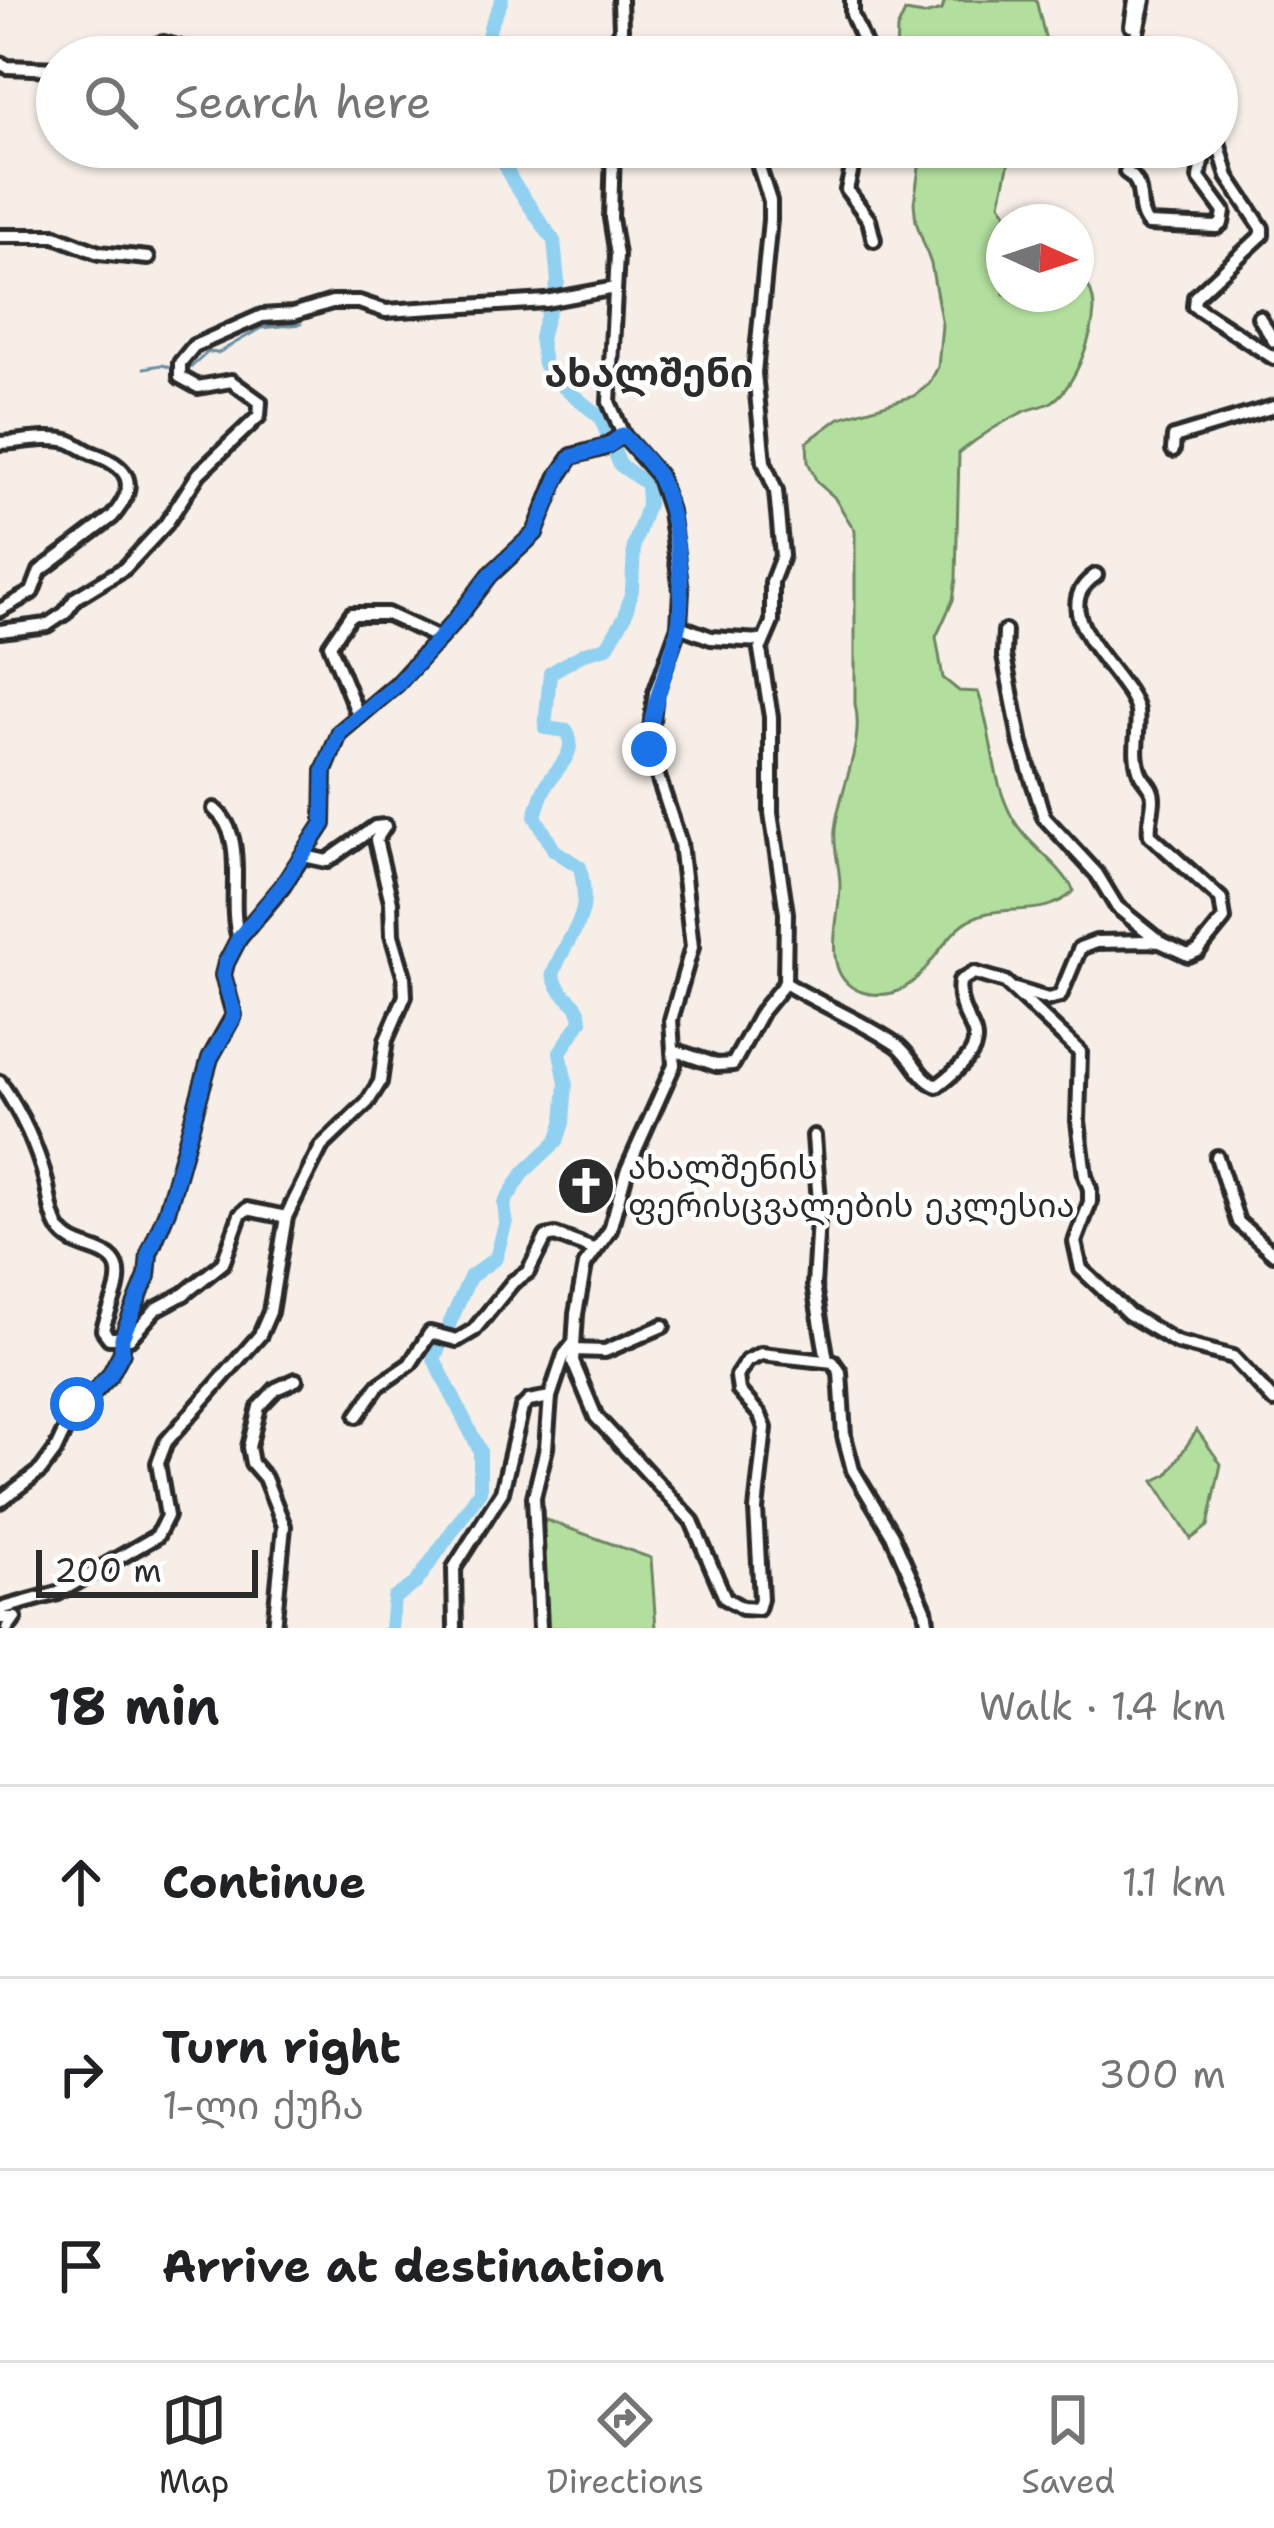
<!DOCTYPE html>
<html lang="en">
<head>
<meta charset="utf-8">
<style>
  :root { --surface:#fff; --page:#f6f6f6; --text:#202124; --muted:#757577; --line:#e0e0e0; --accent:#2b2b2b }
  body { margin:0; font-family:"Shantell Sans","Noto Sans Georgian",sans-serif; background:var(--page); color:var(--text) }
  .compass { position:absolute; left:986px; top:204px; width:108px; height:108px; border-radius:50%; background:var(--surface); box-shadow:0 3px 9px #0004; rotate:93deg }
  .scale { position:absolute; left:36px; bottom:30px; width:222px; box-sizing:border-box; padding-left:12px; border:6px solid #2b2b2b; border-top:0; font-size:33px; line-height:42px; white-space:nowrap; color:#2b2b2b; -webkit-text-stroke:9px #fff; paint-order:stroke }
  .stop { position:absolute; width:36px; height:36px; margin:-27px; border:9px solid #1a73e8; border-radius:50%; background:#fff }
  .stop.end { background:#1a73e8; border-color:#fff; box-shadow:0 3px 12px #0008 }
  .list { margin:0; padding:0; list-style:none }
  h2 { display:flex; justify-content:space-between; align-items:center; height:156px; margin:0; padding:0 48px; font-size:51px }
  h2 small { font-size:39px; font-weight:400; color:var(--muted) }
  .list li { display:grid; grid-template-columns:78px 1fr auto; gap:36px; align-items:center; box-sizing:border-box; height:192px; padding:0 48px; border-top:3px solid var(--line) }
  .list b { display:block; font-size:45px; white-space:nowrap }
  .list p { margin:0; font-size:39px; white-space:nowrap; color:var(--muted) }
  .list em { font-size:39px; font-style:normal; color:var(--muted) }
  .icon { flex:none; width:66px; height:66px; fill:none; stroke:currentColor; stroke-width:2; stroke-linecap:round; stroke-linejoin:round }
  .map { position:relative; flex:none; width:1274px; height:1628px; overflow:hidden }
  .search { position:absolute; background:var(--surface); box-shadow:0 3px 9px #0004; left:36px; right:36px; top:36px; height:132px; display:flex; align-items:center; gap:30px; box-sizing:border-box; padding:0 42px; border-radius:66px; color:var(--muted); font-size:45px }
  .sheet { height:732px; background:var(--surface) }
  nav { display:flex; justify-content:space-around; align-items:center; box-sizing:border-box; height:168px; border-top:3px solid var(--line); background:var(--surface); font-size:33px; color:var(--muted) }
  nav a { display:grid; justify-items:center; gap:6px }
  nav .on { color:var(--accent) }
  .map>svg:first-child { display:block }
  .green { fill:#b2df9e; stroke:#6e8564; stroke-width:3 }
  .lines { fill:none; stroke-linecap:round; stroke-linejoin:round }
  .stream { stroke:#688fa2; stroke-width:3 }
  .river { stroke:#90d1f1; stroke-width:14 }
  .minor-casing { stroke:#2b2b2b; stroke-width:20 }
  .minor { stroke:#fff; stroke-width:10 }
  .route { stroke:#1a73e8; stroke-width:15 }
  .labels { text-anchor:middle; dominant-baseline:central; stroke-width:9; stroke-linejoin:round; paint-order:stroke }
  .poi-label { font-size:33px; fill:#2b2b2b; stroke:#fff; text-anchor:start }
  .quarter-label { font-size:39px; font-weight:bold; fill:#2b2b2b; stroke:#fff }
</style>
</head>
<body>
<div class="map">
<svg width="1274" height="1628" viewBox="0 0 1274 1628">
  <rect width="100%" height="100%" fill="#f6eee7"/>
  <filter id="ink" filterUnits="userSpaceOnUse"><feTurbulence type="fractalNoise" baseFrequency=".00833" numOctaves="2"/><feDisplacementMap in="SourceGraphic" scale="24" xChannelSelector="R" yChannelSelector="G"/><feConvolveMatrix kernelMatrix="1 2 1 2 8 2 1 2 1" color-interpolation-filters="sRGB"/></filter>
  <g filter="url(#ink)">
    <!-- green -->
    <g class="green">
      <path d="M945,0H1036L1050,57H896L897,29L905,12L924,15L942,10Z"/>
      <path d="M922,147H1062L1009,162L1000,203L1011,222H1004V294H1076V267C1086,281 1094,292 1094,310C1093,336 1074,390 1050,403C1042,407 1032,408 1023,412C1000,423 979,437 959,453L956,579L953,600L936,637L943,678L959,691L978,692C992,730 991,774 1009,811C1024,844 1058,860 1074,891C1041,923 996,898 962,925C939,943 927,978 898,991C888,995 873,996 862,992C818,977 840,920 840,885C840,866 833,849 835,830C839,788 865,746 855,704V531L834,497L817,482L808,462L807,442L839,418L914,396L929,384L938,367L942,325L931,264L916,222L914,203Z"/>
      <path d="M1197,1430L1221,1464L1208,1526L1191,1539L1154,1481L1168,1474Z"/>
      <path d="M546,1520L651,1558L656,1628H543L538,1535Z"/>
    </g>
    <g class="lines">
      <!-- stream -->
      <g class="stream">
        <path d="M144,368L161,365L176,368"/>
        <path d="M183,369L188,370L208,352L218,353L261,328L301,324"/>
      </g>
      <!-- river -->
      <g class="river">
        <path d="M484,57L490,27L502,0"/>
        <path d="M391,1628L394,1598L416,1583L480,1491V1451L434,1359L470,1277L496,1258L506,1221L504,1203L524,1172L557,1141L563,1123L566,1083L560,1052L581,1021C580,998 560,1002 553,974C571,925 593,924 580,867L554,850L535,816C538,806 541,795 546,786C557,766 578,755 567,731L545,728L550,673L585,653L607,647L625,616L632,590L634,545L648,504L647,484L620,465L600,417L561,385L544,364L540,338L558,282L554,241L513,182L496,147"/>
      </g>
      <defs>
        <g id="minor">
          <path d="M852,0V14L870,57"/>
          <path d="M1131,26L1135,0"/>
          <path d="M110,57L164,43L185,49L303,51"/>
          <path d="M612,57L621,29L620,0"/>
          <path d="M1142,57L1134,45L1144,0"/>
          <path d="M0,63L7,67L57,69"/>
          <path d="M1218,142L1228,177L1262,228V235L1195,297L1194,306L1274,358"/>
          <path d="M613,147L611,218L617,255L609,402L623,435L658,475L670,511L681,591L679,626L655,693L649,749L680,843L692,947L671,1020L674,1065L626,1172L610,1230L585,1265L576,1314L573,1362L596,1417L692,1521L725,1598L742,1608L758,1609L761,1599L756,1510L765,1428L760,1415L739,1391L737,1376L747,1361L761,1354L833,1362L840,1372L844,1436L853,1470L892,1535L925,1609L928,1628"/>
          <path d="M847,147L855,155L847,190L869,220L874,240"/>
          <path d="M1126,172C1148,184 1134,209 1148,224L1217,227L1222,223L1224,212L1199,178L1203,156L1213,147"/>
          <path d="M0,236H55L99,253L148,258"/>
          <path d="M1259,317L1274,341"/>
          <path d="M0,443C21,442 47,436 68,441C77,444 85,451 94,454C129,467 140,484 112,517L40,571L32,592L0,610"/>
          <path d="M1173,450L1174,437L1274,407"/>
          <path d="M679,626L711,638L761,641"/>
          <path d="M0,631L47,625L65,613L76,598L125,568L166,524L199,473L259,416L260,402L231,381L198,387L180,377V363L194,346L262,316L293,314L332,302H359L386,311L546,301L615,288"/>
          <path d="M1005,631L1004,656L1021,744L1044,817L1097,874L1117,907L1158,940"/>
          <path d="M358,715L330,645L351,614H387L439,638"/>
          <path d="M214,809C250,838 226,900 239,938"/>
          <path d="M785,983C821,1005 862,1021 897,1045C913,1057 918,1078 937,1086C1011,1031 953,1032 960,981L974,973L1005,982L1080,1052L1078,1121L1085,1176L1090,1189V1202L1075,1242L1081,1269L1129,1314L1176,1342L1233,1357L1274,1401"/>
          <path d="M1015,989L1048,999L1060,996L1080,948L1096,942L1148,941L1160,942L1188,955L1198,951L1224,919L1221,899L1150,835C1148,822 1153,811 1153,799C1153,787 1146,784 1141,775C1131,753 1140,731 1137,711C1130,675 1039,613 1096,575"/>
          <path d="M673,1050L717,1065L733,1064L762,1011L785,983L786,913L771,813V717L760,650L772,622V582L782,556L776,491L764,462L755,373L770,220V201L759,167"/>
          <path d="M0,1082C21,1113 37,1146 46,1182C50,1198 50,1213 58,1227C72,1252 109,1245 117,1267C123,1285 107,1312 103,1330L109,1338H130L156,1309L184,1294L223,1263L240,1215L247,1209L286,1217L270,1312L260,1335L166,1442L158,1463L167,1516L157,1536L58,1593L0,1609"/>
          <path d="M814,1136L819,1202L814,1286L827,1360"/>
          <path d="M1217,1157L1238,1222L1274,1254"/>
          <path d="M286,1217L321,1147L367,1103L380,1082L386,1040L405,996L404,976L392,935L391,902L376,840L385,826L375,827L327,861L304,856"/>
          <path d="M573,1350L605,1351L663,1326"/>
          <path d="M357,1416L378,1386L410,1364L430,1333L457,1340L474,1330L513,1282L528,1272L546,1237L555,1235L593,1249"/>
          <path d="M0,1501L41,1470L55,1451L77,1404L90,1397L110,1375L122,1352V1338L147,1276L149,1254L167,1211L210,1058L234,1015L223,975L226,963L239,938L282,887L323,824L324,771L340,732L397,684L454,622L490,575L535,533L557,478L572,456L602,448L623,435"/>
          <path d="M0,1618H15L8,1628"/>
          <path d="M274,1628L284,1526L265,1478L252,1463L249,1447L259,1407L276,1389L296,1380"/>
          <path d="M455,1628L454,1568L502,1492L522,1408L529,1401L550,1397L564,1355L573,1344"/>
          <path d="M540,1628L534,1497L546,1448L550,1397"/>
        </g>
      </defs>
      <!-- minor casing -->
      <use href="#minor" class="minor-casing"/>
      <!-- minor -->
      <use href="#minor" class="minor"/>
    </g>
  </g>
  <g class="lines" filter="url(#ink)">
    <!-- route -->
    <path class="route" d="M77,1404L90,1396L110,1375L122,1352V1338L147,1276L149,1253L167,1211L210,1058L235,1015L223,975L226,963L239,938L282,886L323,824L324,771L340,732L398,684L454,622L490,575L535,533L560,473L572,457L608,446L623,435C634,448 651,462 659,478C676,512 685,585 679,623C671,667 650,701 649,749"/>
  </g>
  <!-- icons -->
  <defs>
    <symbol id="church-disc" viewBox="-11 -11 22 22"><circle r="9.5" fill="#2b2b2b" stroke="#fff"/><path d="M-1.2-6h2.4v3.5h3.3v2.4h-3.3V6h-2.4V-.1h-3.3v-2.4h3.3Z" fill="#fff"/></symbol>
  </defs>
  <g fill-rule="evenodd">
    <use href="#church-disc" x="553" y="1153" width="66" height="66"/>
  </g>
  <g class="labels">
    <!-- poi labels -->
    <g class="poi-label">
      <text x="628" y="1167">ახალშენის<tspan x="628" dy="38">ფერისცვალების ეკლესია</tspan></text>
    </g>
    <!-- quarter labels -->
    <g class="quarter-label">
      <text x="649" y="373">ახალშენი</text>
    </g>
  </g>
</svg>
<svg class="compass" viewBox="-18 -18 36 36"><path d="M0-13l5 13h-10z" fill="#e53935"/><path d="M0 13l5-13h-10z" fill="#757577"/></svg>
<div class="scale">200 m</div>
<div class="stop" style="left:77px;top:1404px"></div>
<div class="stop end" style="left:649px;top:749px"></div>
<div class="search"><svg class="icon" aria-label="search" viewBox="0 0 24 24"><circle cx="10" cy="10" r="6"/><path d="M15 15l6 6"/></svg>Search here</div>
</div>
<section class="sheet">
<h2>18 min<small>Walk · 1.4 km</small></h2>
<ul class="list">
<li><svg class="icon" aria-label="ahead" viewBox="0 0 24 24"><path d="M12 20V5M6 11l6-6 6 6"/></svg><div><b>Continue</b></div><em>1.1 km</em></li>
<li><svg class="icon" aria-label="right" viewBox="0 0 24 24"><path d="M7 20v-9h11M14 6l5 5-5 5"/></svg><div><b>Turn right</b><p>1-ლი ქუჩა</p></div><em>300 m</em></li>
<li><svg class="icon" aria-label="arrive" viewBox="0 0 24 24"><path d="M6 21V4h12l-3 4 3 4H6"/></svg><div><b>Arrive at destination</b></div></li>
</ul>
</section>
<nav>
<a class="on"><svg class="icon" aria-label="map" viewBox="0 0 24 24"><path d="M3 6l6-2 6 2 6-2v14l-6 2-6-2-6 2zM9 4v14M15 6v14"/></svg>Map</a>
<a><svg class="icon" aria-label="directions" viewBox="0 0 24 24"><path d="M12 3l9 9-9 9-9-9zM9 14v-3h6M13 9l2 2-2 2"/></svg>Directions</a>
<a><svg class="icon" aria-label="saved" viewBox="0 0 24 24"><path d="M7 4h10v16l-5-4-5 4z"/></svg>Saved</a>
</nav>
</body>
</html>
